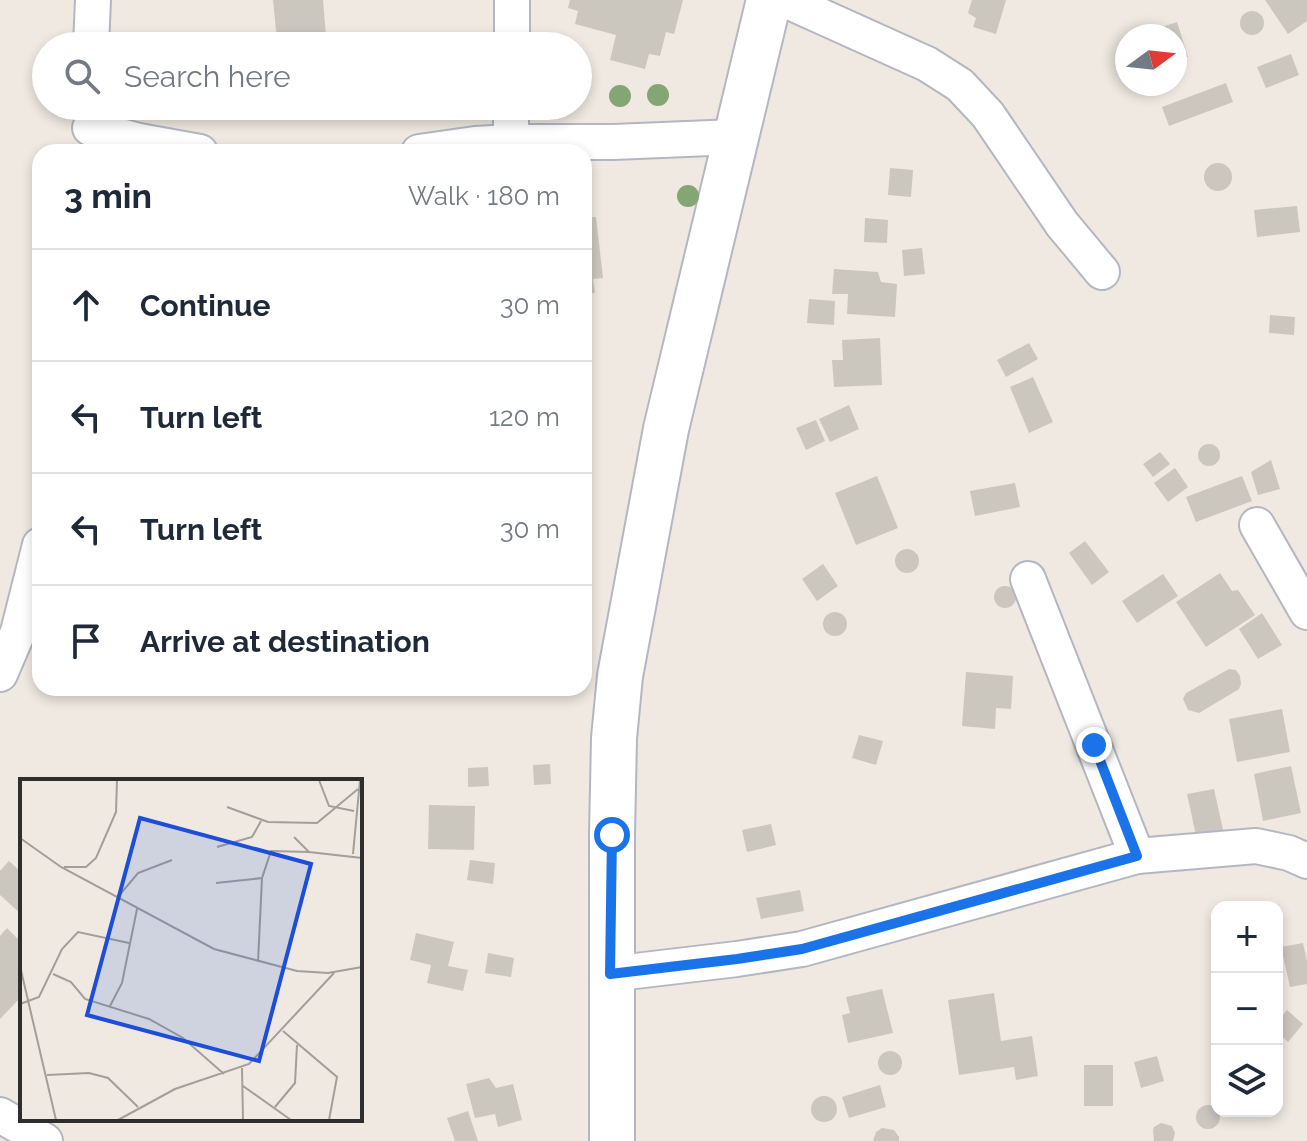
<!DOCTYPE html>
<html lang="en">
<head>
<meta charset="utf-8">
<style>
  :root { --surface:#fff; --page:#f6f6f7; --text:#1f2937; --muted:#747a83; --line:#e0e1e3 }
  body { margin:0; font-family:Raleway,sans-serif; background:var(--page); color:var(--text) }
  .controls { position:absolute; right:24px; bottom:24px; display:grid; overflow:hidden; border-radius:16px; box-shadow:0 4px 12px #0003 }
  .controls button { width:72px; height:72px; display:grid; place-items:center; padding:0; border:0; border-bottom:2px solid var(--line); background:var(--surface); color:var(--text); font:40px sans-serif }
  .compass { position:absolute; left:1115px; top:24px; width:72px; height:72px; border-radius:50%; background:var(--surface); box-shadow:0 4px 12px #0003; rotate:75deg }
  .stop { position:absolute; width:24px; height:24px; margin:-18px; border:6px solid #1a73e8; border-radius:50%; background:#fff }
  .stop.end { background:#1a73e8; border-color:#fff; box-shadow:0 2px 8px #0008 }
  .list { margin:0; padding:0; list-style:none }
  h2 { display:flex; justify-content:space-between; align-items:center; height:104px; margin:0; padding:0 32px; font-size:34px }
  h2 small { font-size:26px; font-weight:400; color:var(--muted) }
  .list li { display:grid; grid-template-columns:52px 1fr auto; gap:24px; align-items:center; box-sizing:border-box; height:112px; padding:0 32px; border-top:2px solid var(--line) }
  .list b { display:block; font-size:30px; white-space:nowrap }
  .list em { font-size:26px; font-style:normal; color:var(--muted) }
  .icon { flex:none; width:44px; height:44px; fill:none; stroke:currentColor; stroke-width:2; stroke-linecap:round; stroke-linejoin:round }
  .map { position:relative; flex:none; width:1307px; height:1141px; overflow:hidden }
  .search { position:absolute; background:var(--surface); box-shadow:0 4px 12px #0003; left:32px; top:32px; width:560px; height:88px; display:flex; align-items:center; gap:20px; box-sizing:border-box; padding:0 28px; border-radius:44px; color:var(--muted); font-size:30px }
  .panel { position:absolute; background:var(--surface); box-shadow:0 4px 12px #0003; left:32px; top:144px; width:560px; height:552px; border-radius:24px }
  .map>svg:first-child { display:block }
  .building { fill:#cbc7bf }
  .lines { fill:none; stroke-linecap:round; stroke-linejoin:round }
  .street-casing { stroke:#b4b7c1; stroke-width:38 }
  .secondary-casing { stroke:#b4b7c1; stroke-width:48 }
  .street { stroke:#fff; stroke-width:34 }
  .secondary { stroke:#fff; stroke-width:44 }
  .tree { fill:#84a574 }
  .route { stroke:#1a73e8; stroke-width:10 }
  .inset-road { fill:none; stroke:#a29e99; stroke-width:2 }
  .view { fill:#1d4ed8; fill-opacity:0.15; stroke:#1d4ed8; stroke-width:4 }
  .inset-edge { fill:none; stroke:#2e2e2e; stroke-width:4 }
</style>
</head>
<body>
<div class="map">
<svg width="1307" height="1141" viewBox="0 0 1307 1141">
  <rect width="100%" height="100%" fill="#efe9e1"/>
  <!-- building -->
  <g class="building">
    <path d="M273,0H323L326,35L277,40Z"/>
    <path d="M570,0H683L674,34L666,32L660,56L649,54L645,69L610,60L616,35L575,24L578,11L568,8Z"/>
    <path d="M972,0H1006L996,34L973,27L976,18L968,13Z"/>
    <path d="M1265,0H1307V21L1288,34Z"/>
    <circle cx="1252" cy="23" r="12"/>
    <path d="M1177,22L1188,57L1175,61V36H1161L1159,28Z"/>
    <path d="M1291,54L1299,75L1266,88L1257,67Z"/>
    <path d="M1226,83L1233,102L1169,126L1162,107Z"/>
    <circle cx="1218" cy="177" r="14"/>
    <path d="M890,168L913,170L911,197L888,195Z"/>
    <path d="M1297,206L1300,232L1257,237L1254,210Z"/>
    <path d="M596,217L603,278L593,279L595,293L584,294V218Z"/>
    <path d="M865,218L888,220L887,243L864,242Z"/>
    <path d="M922,248L925,274L904,276L902,250Z"/>
    <path d="M834,269L878,272L881,282L897,284L895,317L847,314L848,294H832Z"/>
    <path d="M809,299L835,301L834,325L807,323Z"/>
    <path d="M1270,315L1295,317L1294,335L1269,333Z"/>
    <path d="M880,338L882,385L834,387L832,360H843L842,340Z"/>
    <path d="M1029,343L1038,359L1006,377L997,360Z"/>
    <path d="M1033,377L1053,422L1029,433L1010,387Z"/>
    <path d="M849,405L859,429L830,442L819,419Z"/>
    <path d="M816,420L825,441L806,450L796,428Z"/>
    <circle cx="1209" cy="455" r="11"/>
    <path d="M1160,452L1170,464L1153,477L1143,464Z"/>
    <path d="M1271,460L1280,489L1258,495L1251,472Z"/>
    <path d="M1175,468L1188,487L1168,502L1154,483Z"/>
    <path d="M877,476L898,528L856,545L835,493Z"/>
    <path d="M1242,476L1252,501L1196,522L1186,497Z"/>
    <path d="M1015,483L1020,507L975,516L970,491Z"/>
    <path d="M1085,541L1109,572L1092,585L1069,553Z"/>
    <circle cx="907" cy="561" r="12"/>
    <path d="M823,564L838,586L817,601L802,579Z"/>
    <path d="M1220,573L1232,591L1238,590L1255,615L1206,647L1176,602Z"/>
    <path d="M1163,574L1178,596L1137,623L1122,601Z"/>
    <circle cx="1005" cy="597" r="11"/>
    <circle cx="835" cy="624" r="12"/>
    <path d="M1262,613L1282,645L1258,659L1239,629Z"/>
    <path d="M1229,669L1236,670L1240,676L1241,684L1239,689L1199,713L1188,710L1183,699L1186,693Z"/>
    <path d="M966,672L1013,676L1011,709L996,708L995,729L962,726Z"/>
    <path d="M1282,709L1290,752L1237,762L1229,719Z"/>
    <path d="M859,735L883,741L876,765L852,758Z"/>
    <path d="M550,764L551,784L534,785L533,765Z"/>
    <path d="M1291,766L1301,813L1263,821L1254,774Z"/>
    <path d="M488,767L489,786L468,787V768Z"/>
    <path d="M1214,789L1224,834L1197,840L1187,794Z"/>
    <path d="M429,805L475,806L474,850L428,849Z"/>
    <path d="M771,824L776,845L747,852L742,830Z"/>
    <path d="M470,860L495,863L493,884L467,880Z"/>
    <path d="M9,861L22,873V915L0,895V871Z"/>
    <path d="M800,890L804,911L761,919L756,898Z"/>
    <path d="M7,928L22,943V996L0,1019V936Z"/>
    <path d="M416,933L454,942L448,966L468,970L463,991L427,983L431,965L410,960Z"/>
    <path d="M1303,943L1307,961V984L1290,987L1281,947Z"/>
    <path d="M488,953L514,958L511,977L485,973Z"/>
    <path d="M882,989L893,1033L848,1043L842,1015L850,1013L846,997Z"/>
    <path d="M994,993L1001,1041L1032,1036L1038,1076L1016,1080L1014,1067L959,1075L948,1000Z"/>
    <path d="M1287,1010L1303,1024L1288,1042L1277,1032V1022Z"/>
    <circle cx="890" cy="1063" r="12"/>
    <path d="M1157,1056L1164,1081L1141,1088L1134,1062Z"/>
    <rect x="1084" y="1065" width="29" height="41"/>
    <path d="M489,1078L496,1088L513,1084L522,1120L498,1127L495,1114L475,1118L466,1084Z"/>
    <path d="M880,1085L886,1107L849,1118L842,1097Z"/>
    <circle cx="824" cy="1109" r="13"/>
    <circle cx="1208" cy="1117" r="12"/>
    <path d="M468,1111L478,1141H455L447,1118Z"/>
    <path d="M1161,1123L1172,1126L1175,1133L1173,1141H1154L1153,1130L1154,1127Z"/>
    <path d="M882,1128L894,1130L899,1137V1141H873L876,1132Z"/>
  </g>
  <g class="lines">
    <defs>
      <g id="street">
        <path d="M785,0L927,64L960,85L988,115L1062,224L1102,272"/>
        <path d="M91,46L93,0"/>
        <path d="M512,46V0"/>
        <path d="M90,128L139,141L200,152"/>
        <path d="M511,142V106"/>
        <path d="M419,152L475,144L511,142H613L736,137"/>
        <path d="M1257,525L1307,612"/>
        <path d="M1028,579L1137,856L1256,846L1289,853L1307,861"/>
        <path d="M0,674L18,632L40,545"/>
        <path d="M610,974L737,959L802,949L1137,856"/>
        <path d="M0,1115L45,1141"/>
      </g>
      <path id="secondary" d="M612,1141V835L614,738L620,676L666,429L769,0"/>
    </defs>
    <!-- street casing -->
    <use href="#street" class="street-casing"/>
    <!-- secondary casing -->
    <use href="#secondary" class="secondary-casing"/>
    <!-- street -->
    <use href="#street" class="street"/>
    <!-- secondary -->
    <use href="#secondary" class="secondary"/>
  </g>
  <!-- trees -->
  <g class="tree">
    <circle cx="658" cy="95" r="11"/>
    <circle cx="620" cy="96" r="11"/>
    <circle cx="688" cy="196" r="11"/>
  </g>
  <g class="lines">
    <!-- route -->
    <path class="route" d="M612,835L610,974L737,959L802,949L1137,856L1094,745"/>
  </g>
  <!-- overview -->
  <g transform="translate(20 779)">
    <rect width="342" height="342" fill="#efe9e1"/>
    <path class="inset-road" d="M299,1L309,27L334,32M207,28L248,43L297,44L338,10M274,58L289,73L342,79M0,59L41,88L194,170L277,192L308,194L342,188M197,68L232,58L241,42M333,75L340,1M44,88H66L76,79L96,33L97,1M196,104L242,99L251,72L289,73M97,119L118,94L152,81M238,183L242,99M0,187L36,341M33,195L51,203L65,220L129,240L163,259L204,295M0,225L19,218L42,170L58,153L109,164M90,227L102,204L117,130M263,252L317,298L309,341M222,289L223,341M27,296L69,294L88,299L118,328M223,307L271,341M255,328L275,304L277,266M98,341L155,310L229,285L314,194"/>
    <path class="view" d="M120,39L291,85L239,282L67,236Z"/>
    <rect width="342" height="342" class="inset-edge"/>
  </g>
</svg>
<div class="controls">
<button>+</button>
<button>−</button>
<button><svg class="icon" aria-label="layers" viewBox="0 0 24 24"><path d="M12 4l9 5-9 5-9-5zM3 14l9 5 9-5"/></svg></button>
</div>
<svg class="compass" viewBox="-18 -18 36 36"><path d="M0-13l5 13h-10z" fill="#e53935"/><path d="M0 13l5-13h-10z" fill="#747a83"/></svg>
<div class="stop" style="left:612px;top:835px"></div>
<div class="stop end" style="left:1094px;top:745px"></div>
<div class="search"><svg class="icon" aria-label="search" viewBox="0 0 24 24"><circle cx="10" cy="10" r="6"/><path d="M15 15l6 6"/></svg>Search here</div>
<section class="panel">
<h2>3 min<small>Walk · 180 m</small></h2>
<ul class="list">
<li><svg class="icon" aria-label="ahead" viewBox="0 0 24 24"><path d="M12 20V5M6 11l6-6 6 6"/></svg><div><b>Continue</b></div><em>30 m</em></li>
<li><svg class="icon" aria-label="left" viewBox="0 0 24 24"><path d="M17 20v-9H6M10 6l-5 5 5 5"/></svg><div><b>Turn left</b></div><em>120 m</em></li>
<li><svg class="icon" aria-label="left" viewBox="0 0 24 24"><path d="M17 20v-9H6M10 6l-5 5 5 5"/></svg><div><b>Turn left</b></div><em>30 m</em></li>
<li><svg class="icon" aria-label="arrive" viewBox="0 0 24 24"><path d="M6 21V4h12l-3 4 3 4H6"/></svg><div><b>Arrive at destination</b></div></li>
</ul>
</section>
</div>
</body>
</html>
